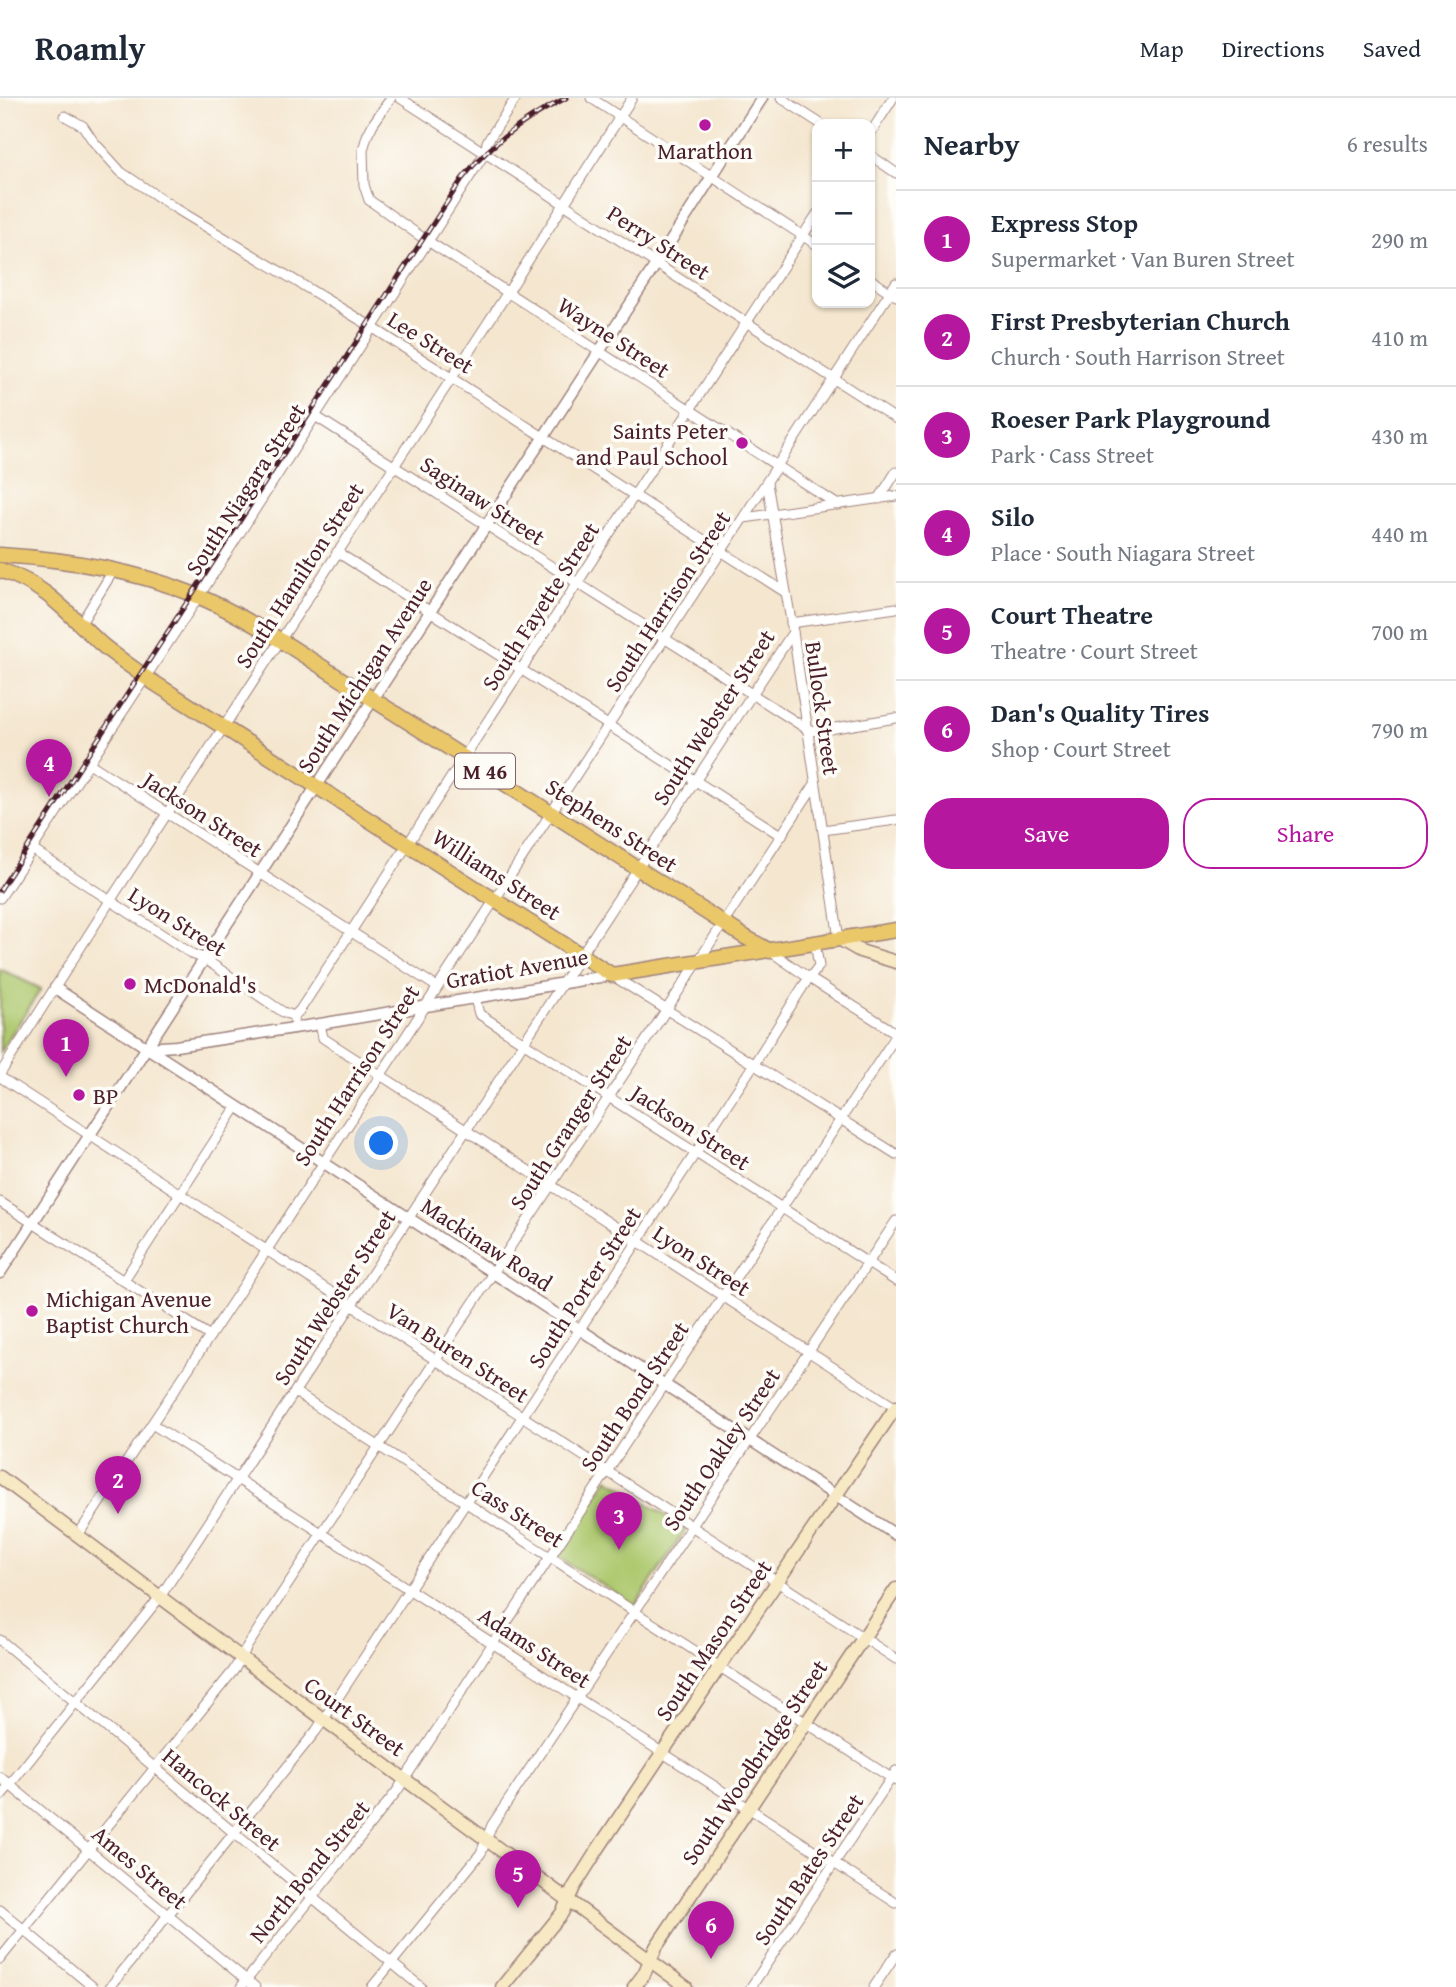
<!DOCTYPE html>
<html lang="en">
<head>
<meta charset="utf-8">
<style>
  :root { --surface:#fff; --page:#f6f6f7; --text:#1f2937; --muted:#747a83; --line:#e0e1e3; --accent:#b5179e }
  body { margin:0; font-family:"Gentium Book Plus",serif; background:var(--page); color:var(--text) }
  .controls { position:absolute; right:21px; top:21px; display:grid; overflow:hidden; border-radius:14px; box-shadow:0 2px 5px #0004 }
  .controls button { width:63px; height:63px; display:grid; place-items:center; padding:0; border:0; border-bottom:2px solid var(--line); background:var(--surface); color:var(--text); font:35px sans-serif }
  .you { position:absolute; left:382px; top:1046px; width:24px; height:24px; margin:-18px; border:5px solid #fff; border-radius:50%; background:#1a73e8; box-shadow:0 0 0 10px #1a73e833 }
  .badge { display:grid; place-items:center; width:46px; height:46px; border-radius:50%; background:var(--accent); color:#fff; font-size:23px; font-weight:700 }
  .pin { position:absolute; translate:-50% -58px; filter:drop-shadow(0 2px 4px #0008) }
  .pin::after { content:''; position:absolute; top:37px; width:24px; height:21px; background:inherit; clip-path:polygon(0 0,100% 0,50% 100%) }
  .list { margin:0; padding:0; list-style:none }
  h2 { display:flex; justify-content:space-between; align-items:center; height:91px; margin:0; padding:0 28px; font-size:30px }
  h2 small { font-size:23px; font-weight:400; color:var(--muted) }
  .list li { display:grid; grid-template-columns:46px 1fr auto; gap:21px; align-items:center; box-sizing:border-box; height:98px; padding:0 28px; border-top:2px solid var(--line) }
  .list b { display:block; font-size:26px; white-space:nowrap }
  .list p { margin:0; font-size:23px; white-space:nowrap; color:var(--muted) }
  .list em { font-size:23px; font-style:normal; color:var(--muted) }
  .actions { display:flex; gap:14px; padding:21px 28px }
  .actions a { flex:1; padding:16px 0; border:2px solid var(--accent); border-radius:28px; text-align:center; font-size:24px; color:var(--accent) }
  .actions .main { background:var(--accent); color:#fff }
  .icon { flex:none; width:38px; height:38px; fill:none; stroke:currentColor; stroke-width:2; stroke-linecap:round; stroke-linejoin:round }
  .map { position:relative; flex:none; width:896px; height:1889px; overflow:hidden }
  header { display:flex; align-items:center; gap:42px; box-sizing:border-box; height:98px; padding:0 35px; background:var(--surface); border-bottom:2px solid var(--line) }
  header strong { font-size:33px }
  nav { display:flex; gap:38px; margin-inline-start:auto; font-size:24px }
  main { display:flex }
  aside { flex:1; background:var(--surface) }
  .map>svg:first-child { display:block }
  .green { fill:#aec96f; stroke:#7c744d; stroke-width:2 }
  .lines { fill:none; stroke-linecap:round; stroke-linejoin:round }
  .minor-casing { stroke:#9f827d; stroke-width:11 }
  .tertiary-casing { stroke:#9f827d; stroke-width:13 }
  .secondary-casing { stroke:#9f827d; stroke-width:15 }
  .trunk-casing { stroke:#9f827d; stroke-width:17 }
  .minor { stroke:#fff; stroke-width:9 }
  .tertiary { stroke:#fff; stroke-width:10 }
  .secondary { stroke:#f7e9c3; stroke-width:12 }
  .trunk { stroke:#eac769; stroke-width:14 }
  .rail-casing { stroke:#4a1f2b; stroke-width:5 }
  .rail { stroke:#fdfcf7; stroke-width:2.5; stroke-dasharray:8; stroke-linecap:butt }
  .poi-dot { fill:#b5179e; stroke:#fdfcf7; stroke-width:2.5 }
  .labels { text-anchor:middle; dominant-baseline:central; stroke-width:7; stroke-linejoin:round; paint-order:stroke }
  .shield { fill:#fdfcf7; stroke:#806168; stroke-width:2 }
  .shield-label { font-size:21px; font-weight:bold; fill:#4a1f2b }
  .poi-label { font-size:23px; fill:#4a1f2b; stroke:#fdfcf7; text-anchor:start }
  .street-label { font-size:23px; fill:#4a1f2b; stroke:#fdfcf7 }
</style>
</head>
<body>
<header>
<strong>Roamly</strong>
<nav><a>Map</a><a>Directions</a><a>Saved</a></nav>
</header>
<main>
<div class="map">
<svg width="896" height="1889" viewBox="0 0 896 1889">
  <rect width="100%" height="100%" fill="#fdfcf7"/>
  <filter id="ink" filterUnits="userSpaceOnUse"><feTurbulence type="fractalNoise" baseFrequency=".0143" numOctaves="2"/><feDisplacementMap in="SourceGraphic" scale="14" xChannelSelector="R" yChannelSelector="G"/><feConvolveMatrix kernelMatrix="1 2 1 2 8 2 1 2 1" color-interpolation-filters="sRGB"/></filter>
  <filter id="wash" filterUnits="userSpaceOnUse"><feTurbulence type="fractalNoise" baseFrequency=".00686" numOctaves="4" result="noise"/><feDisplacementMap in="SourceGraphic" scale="28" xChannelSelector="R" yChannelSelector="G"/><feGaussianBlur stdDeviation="1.57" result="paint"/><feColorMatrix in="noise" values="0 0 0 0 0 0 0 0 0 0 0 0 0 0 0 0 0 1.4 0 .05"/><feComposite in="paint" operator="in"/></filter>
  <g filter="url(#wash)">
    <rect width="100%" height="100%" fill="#f4e6cf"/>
    <!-- green -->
    <g class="green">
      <path d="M0,871L41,891L0,954Z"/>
      <path d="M608,1380L686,1431L635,1508L557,1458Z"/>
    </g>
  </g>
  <g filter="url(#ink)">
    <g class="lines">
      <defs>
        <g id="minor">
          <path d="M391,0L373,26L367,38L363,52L364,87L369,102L423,140L838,407"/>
          <path d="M400,0L896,321"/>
          <path d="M591,0L817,147"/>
          <path d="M781,0L821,26"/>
          <path d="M65,18L83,28L93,43L121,74L175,110L367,226L785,494"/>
          <path d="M870,36L893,0"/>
          <path d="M870,57L896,75"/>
          <path d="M870,181L896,198"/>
          <path d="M315,318L807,631L817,633L896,620"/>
          <path d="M767,385L793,534L839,841"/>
          <path d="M879,401L896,374"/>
          <path d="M744,420L896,398"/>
          <path d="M337,454L782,738"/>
          <path d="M81,525L113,473"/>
          <path d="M791,525L896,510"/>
          <path d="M89,665L437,889"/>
          <path d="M823,732L896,722"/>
          <path d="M33,752L192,856L203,860L283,914L294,918V921"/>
          <path d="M0,800L203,492L485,55L487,44L516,0"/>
          <path d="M770,853L809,880L896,935"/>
          <path d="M613,878L896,1056"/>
          <path d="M475,900L479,916L896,1183"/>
          <path d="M294,918L300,912L817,116"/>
          <path d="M320,926L323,940L896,1310"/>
          <path d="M0,976L110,803L508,194L632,0"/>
          <path d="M0,979L896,1561"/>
          <path d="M0,1104L210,1238"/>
          <path d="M124,1182L237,1008"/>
          <path d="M295,1294L896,1683"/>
          <path d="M152,1326L896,1805"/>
          <path d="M78,1437L244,1187L896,185"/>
          <path d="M0,1542L421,1889"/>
          <path d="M0,1679L255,1889"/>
          <path d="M0,1699L160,1499L793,534"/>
          <path d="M0,1812L93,1889"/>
          <path d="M0,1861L234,1572L248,1547L815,686"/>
          <path d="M110,1889L316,1633L754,966L804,887L819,868L815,845"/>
          <path d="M241,1889L397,1693L493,1545L896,938"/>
          <path d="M372,1889L481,1755L492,1727L896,1123"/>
          <path d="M751,1889L896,1673"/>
          <path d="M874,1889L896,1856"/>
        </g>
        <g id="tertiary">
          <path d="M55,890L896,1437"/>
          <path d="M146,950L176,948L320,926L612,877"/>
          <path d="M0,1175L651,174L762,0"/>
        </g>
        <g id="secondary">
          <path d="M839,841L860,853L896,864"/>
          <path d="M0,1379L323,1621L686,1889"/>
          <path d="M502,1889L562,1815L574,1789L598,1751L720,1568L896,1309"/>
          <path d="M634,1889L644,1876L656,1849L896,1491"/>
        </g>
        <g id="trunk">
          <path d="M0,457C64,461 130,471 190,495C221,507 251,524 280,542L745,839L770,853"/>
          <path d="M0,472C48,488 66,514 101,546C115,558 131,568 145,579L612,877L896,832"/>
        </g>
      </defs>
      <!-- minor casing -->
      <use href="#minor" class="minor-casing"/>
      <!-- tertiary casing -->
      <use href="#tertiary" class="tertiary-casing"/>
      <!-- secondary casing -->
      <use href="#secondary" class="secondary-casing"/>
      <!-- trunk casing -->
      <use href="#trunk" class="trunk-casing"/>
      <!-- minor -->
      <use href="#minor" class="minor"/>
      <!-- tertiary -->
      <use href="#tertiary" class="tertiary"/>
      <!-- secondary -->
      <use href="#secondary" class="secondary"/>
      <!-- trunk -->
      <use href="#trunk" class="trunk"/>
      <defs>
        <path id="rail" d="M0,792L462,81C490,45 526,20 566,0"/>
      </defs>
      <!-- rail casing -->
      <use href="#rail" class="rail-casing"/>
      <!-- rail -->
      <use href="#rail" class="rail"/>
    </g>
  </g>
  <!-- markers -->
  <g class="poi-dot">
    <circle cx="705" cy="27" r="7"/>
    <circle cx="742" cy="345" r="7"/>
    <circle cx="130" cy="886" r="7"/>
    <circle cx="79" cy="997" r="7"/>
    <circle cx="32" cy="1213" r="7"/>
  </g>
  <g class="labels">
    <!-- shield labels -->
    <rect class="shield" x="455" y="655.5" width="60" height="35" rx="5"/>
    <g class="shield-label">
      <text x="485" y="673">M 46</text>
    </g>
    <!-- poi labels -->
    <g class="poi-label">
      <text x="705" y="52" text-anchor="middle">Marathon</text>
      <text x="728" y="332" text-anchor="end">Saints Peter<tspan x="728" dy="26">and Paul School</tspan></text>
      <text x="144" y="886">McDonald's</text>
      <text x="93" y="997">BP</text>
      <text x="46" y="1200">Michigan Avenue<tspan x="46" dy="26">Baptist Church</tspan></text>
    </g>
    <!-- street labels -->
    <g class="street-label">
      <text transform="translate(659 144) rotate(33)">Perry Street</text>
      <text transform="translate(614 239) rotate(33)">Wayne Street</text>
      <text transform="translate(431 244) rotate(32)">Lee Street</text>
      <text transform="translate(245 391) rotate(-57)">South Niagara Street</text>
      <text transform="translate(483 402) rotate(33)">Saginaw Street</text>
      <text transform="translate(299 477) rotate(-57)">South Hamilton Street</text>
      <text transform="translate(667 503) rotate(-57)">South Harrison Street</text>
      <text transform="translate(540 508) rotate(-57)">South Fayette Street</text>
      <text transform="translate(364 577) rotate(-57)">South Michigan Avenue</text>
      <text transform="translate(823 610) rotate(82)">Bullock Street</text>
      <text transform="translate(713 619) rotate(-57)">South Webster Street</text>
      <text transform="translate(203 716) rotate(33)">Jackson Street</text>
      <text transform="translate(612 727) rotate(33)">Stephens Street</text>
      <text transform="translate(497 776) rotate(33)">Williams Street</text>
      <text transform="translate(178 823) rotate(32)">Lyon Street</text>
      <text transform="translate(517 870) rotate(-10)">Gratiot Avenue</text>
      <text transform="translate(356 977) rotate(-57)">South Harrison Street</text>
      <text transform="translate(570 1024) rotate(-57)">South Granger Street</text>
      <text transform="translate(691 1029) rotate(33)">Jackson Street</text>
      <text transform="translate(487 1146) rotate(33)">Mackinaw Road</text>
      <text transform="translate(702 1162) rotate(33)">Lyon Street</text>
      <text transform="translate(584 1189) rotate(-57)">South Porter Street</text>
      <text transform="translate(334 1199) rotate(-57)">South Webster Street</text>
      <text transform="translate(458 1254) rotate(33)">Van Buren Street</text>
      <text transform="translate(634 1298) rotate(-56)">South Bond Street</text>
      <text transform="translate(721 1351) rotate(-56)">South Oakley Street</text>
      <text transform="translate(518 1415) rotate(33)">Cass Street</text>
      <text transform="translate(713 1542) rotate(-56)">South Mason Street</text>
      <text transform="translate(535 1549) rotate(33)">Adams Street</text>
      <text transform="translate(355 1618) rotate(36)">Court Street</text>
      <text transform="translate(754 1664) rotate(-56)">South Woodbridge Street</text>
      <text transform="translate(222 1701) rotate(40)">Hancock Street</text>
      <text transform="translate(140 1769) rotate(40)">Ames Street</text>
      <text transform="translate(808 1771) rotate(-56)">South Bates Street</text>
      <text transform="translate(309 1773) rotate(-51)">North Bond Street</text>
    </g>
  </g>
</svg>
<div class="controls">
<button>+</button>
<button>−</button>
<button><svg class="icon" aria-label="layers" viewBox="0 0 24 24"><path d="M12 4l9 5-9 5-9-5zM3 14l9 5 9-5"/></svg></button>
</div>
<div class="you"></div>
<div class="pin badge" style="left:66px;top:979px">1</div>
<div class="pin badge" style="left:118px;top:1416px">2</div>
<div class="pin badge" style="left:619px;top:1452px">3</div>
<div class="pin badge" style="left:49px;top:699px">4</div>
<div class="pin badge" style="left:518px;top:1810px">5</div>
<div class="pin badge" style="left:711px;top:1861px">6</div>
</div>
<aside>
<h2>Nearby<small>6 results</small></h2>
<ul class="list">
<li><span class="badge">1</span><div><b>Express Stop</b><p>Supermarket · Van Buren Street</p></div><em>290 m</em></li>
<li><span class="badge">2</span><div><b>First Presbyterian Church</b><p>Church · South Harrison Street</p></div><em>410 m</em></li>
<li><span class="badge">3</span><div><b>Roeser Park Playground</b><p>Park · Cass Street</p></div><em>430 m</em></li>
<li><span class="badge">4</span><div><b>Silo</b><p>Place · South Niagara Street</p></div><em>440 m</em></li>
<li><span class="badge">5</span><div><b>Court Theatre</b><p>Theatre · Court Street</p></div><em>700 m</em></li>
<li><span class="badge">6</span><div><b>Dan's Quality Tires</b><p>Shop · Court Street</p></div><em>790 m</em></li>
</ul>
<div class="actions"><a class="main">Save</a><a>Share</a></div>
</aside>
</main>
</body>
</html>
